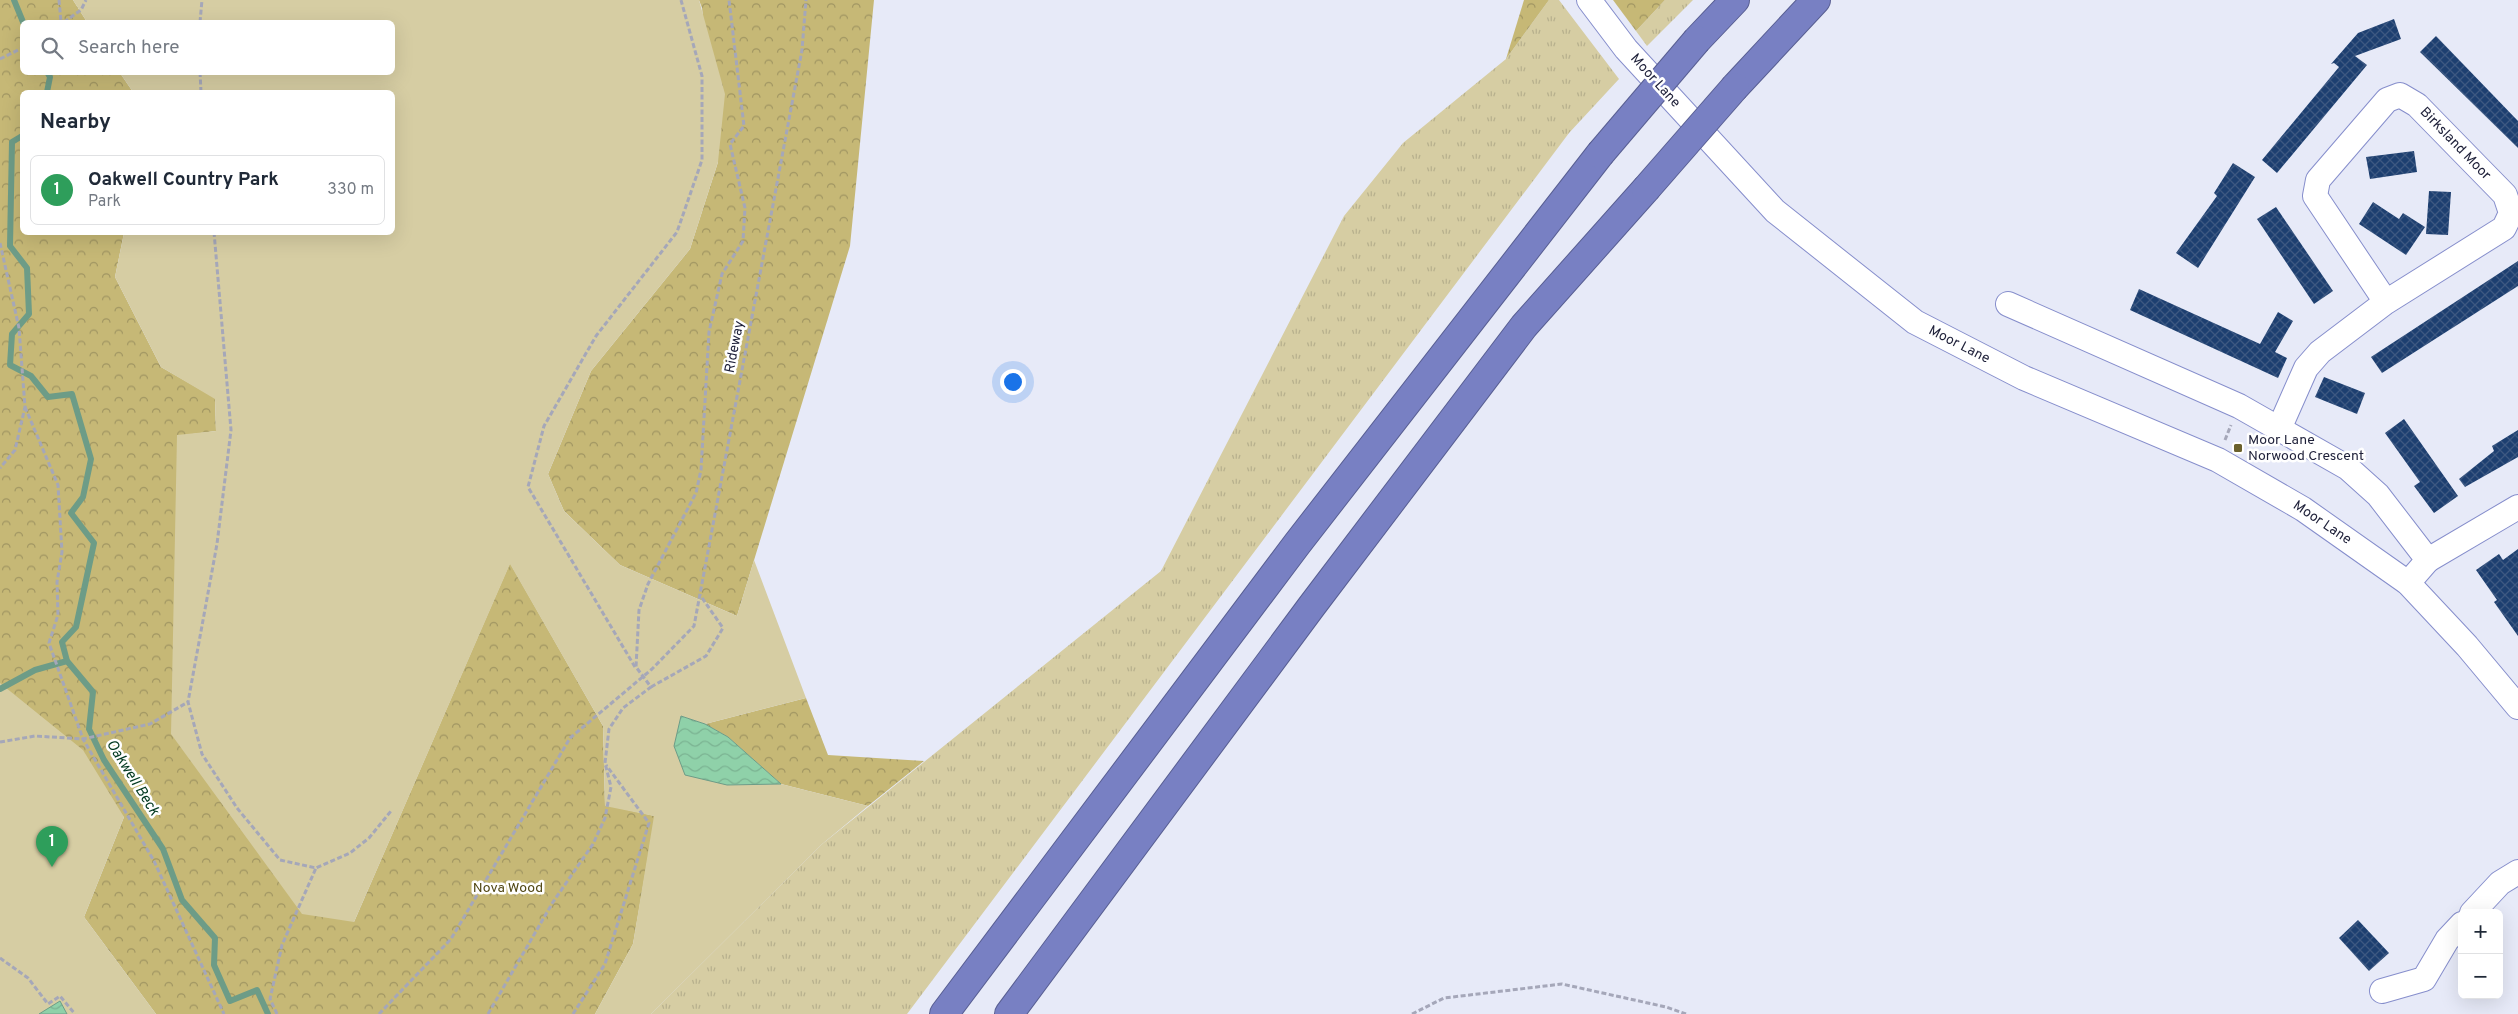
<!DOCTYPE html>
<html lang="en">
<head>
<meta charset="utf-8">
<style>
  :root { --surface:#fff; --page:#f2f2f3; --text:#1f2937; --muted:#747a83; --line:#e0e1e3; --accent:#d93025 }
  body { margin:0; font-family:Overpass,sans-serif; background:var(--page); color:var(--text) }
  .controls { position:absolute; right:15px; bottom:15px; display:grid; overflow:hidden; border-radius:8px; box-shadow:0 5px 20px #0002 }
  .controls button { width:45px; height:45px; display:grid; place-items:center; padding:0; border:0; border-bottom:1px solid var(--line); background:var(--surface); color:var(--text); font:25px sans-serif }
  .you { position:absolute; left:1012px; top:381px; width:18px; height:18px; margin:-12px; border:4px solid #fff; border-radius:50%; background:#1a73e8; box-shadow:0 0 0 8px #1a73e833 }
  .badge { display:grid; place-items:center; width:32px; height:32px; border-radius:50%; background:var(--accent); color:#fff; font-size:16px; font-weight:700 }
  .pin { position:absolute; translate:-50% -41px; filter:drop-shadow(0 1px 2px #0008) }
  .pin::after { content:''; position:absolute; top:26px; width:18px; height:15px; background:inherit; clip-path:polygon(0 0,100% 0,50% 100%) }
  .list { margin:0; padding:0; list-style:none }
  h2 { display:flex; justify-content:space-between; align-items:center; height:65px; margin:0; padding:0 20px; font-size:21px }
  h2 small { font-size:16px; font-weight:400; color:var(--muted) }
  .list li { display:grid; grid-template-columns:32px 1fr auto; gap:15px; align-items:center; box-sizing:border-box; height:70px; margin:0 10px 10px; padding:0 10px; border:1px solid var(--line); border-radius:8px }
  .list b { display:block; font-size:19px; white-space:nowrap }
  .list p { margin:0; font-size:16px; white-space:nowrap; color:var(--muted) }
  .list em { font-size:16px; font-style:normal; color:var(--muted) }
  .icon { flex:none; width:28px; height:28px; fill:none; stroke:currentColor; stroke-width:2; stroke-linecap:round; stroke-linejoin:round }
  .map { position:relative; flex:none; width:2518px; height:1014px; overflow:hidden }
  .search { position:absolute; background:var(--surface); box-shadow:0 5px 20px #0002; left:20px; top:20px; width:375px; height:55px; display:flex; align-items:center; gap:12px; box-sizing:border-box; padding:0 18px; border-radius:8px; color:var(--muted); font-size:19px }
  .panel { position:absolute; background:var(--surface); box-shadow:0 5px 20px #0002; left:20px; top:90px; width:375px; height:145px; border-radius:8px }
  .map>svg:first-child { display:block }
  .grass { fill:url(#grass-tufts) }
  .forest { fill:url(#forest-crowns) }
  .park { fill:#d6cda3 }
  .water { fill:url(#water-waves); stroke:#6d9c87 }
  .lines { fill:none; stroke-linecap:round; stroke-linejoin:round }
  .stream { stroke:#6d9c87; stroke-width:6 }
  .building { fill:url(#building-cross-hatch) }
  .minor-casing { stroke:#868ecc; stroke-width:26 }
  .highway-casing { stroke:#585e92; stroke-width:30 }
  .path { stroke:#a5a7b9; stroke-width:3; stroke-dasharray:5 2.5; stroke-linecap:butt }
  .minor { stroke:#fff; stroke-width:24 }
  .highway { stroke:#7880c3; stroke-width:28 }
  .highway-bridge-casing { stroke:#585e92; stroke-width:30; stroke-linecap:butt }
  .highway-bridge { stroke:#7880c3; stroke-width:28 }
  .poi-dot { fill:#6b612d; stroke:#fff; stroke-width:2 }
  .labels { text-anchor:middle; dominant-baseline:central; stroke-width:5; stroke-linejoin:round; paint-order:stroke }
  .street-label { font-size:14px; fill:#1d1f38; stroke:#fff }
  .poi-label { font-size:14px; fill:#1d1f38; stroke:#fff; text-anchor:start }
  .park-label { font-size:14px; fill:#504612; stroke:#fff }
  .water-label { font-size:15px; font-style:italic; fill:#00381f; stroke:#fff }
</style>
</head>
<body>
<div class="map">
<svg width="2518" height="1014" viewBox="0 0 2518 1014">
  <defs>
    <pattern id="grass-tufts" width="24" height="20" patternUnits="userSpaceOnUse" patternTransform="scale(1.25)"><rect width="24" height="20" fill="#d6cda3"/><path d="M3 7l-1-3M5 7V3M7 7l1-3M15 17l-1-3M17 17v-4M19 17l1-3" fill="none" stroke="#b7b08d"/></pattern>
    <pattern id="forest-crowns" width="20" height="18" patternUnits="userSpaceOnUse" patternTransform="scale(1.25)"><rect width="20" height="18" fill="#c6b876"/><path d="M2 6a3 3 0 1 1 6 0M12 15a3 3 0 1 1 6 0" fill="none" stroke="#a09562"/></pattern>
    <pattern id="water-waves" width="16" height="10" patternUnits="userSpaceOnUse" patternTransform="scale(1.25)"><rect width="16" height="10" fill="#8fd1a9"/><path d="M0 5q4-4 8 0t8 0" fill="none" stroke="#7bb392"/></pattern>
    <pattern id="building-cross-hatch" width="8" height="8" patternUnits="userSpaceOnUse" patternTransform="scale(1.25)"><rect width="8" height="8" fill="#1d3f70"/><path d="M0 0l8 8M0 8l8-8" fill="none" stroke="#3d5881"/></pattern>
  </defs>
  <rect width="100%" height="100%" fill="#e7eaf8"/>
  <!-- grass -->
  <g class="grass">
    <path d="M1549,0H1559L1619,79L1569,133L907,1014H651L821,845L1161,571L1344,216L1403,143L1506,59Z"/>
    <path d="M1665,0H1693L1647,46L1636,31Z"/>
  </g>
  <!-- forest -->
  <g class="forest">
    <path d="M0,0H73L87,22H22V72L120,73L133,92H22V232L124,233L115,277L161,367L215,398L216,431L177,436L354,922L510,563L603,726L605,805L655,816L633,944L595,1014H156L84,917L124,817L0,750Z"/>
    <path d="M699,0H874L850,246L737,616L620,565L564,511L548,474L591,371L690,249L718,162L702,8Z"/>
    <path d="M1524,0H1549L1506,59Z"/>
    <path d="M1613,0H1665L1636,31Z"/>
    <path d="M806,698L828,755L924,761L868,806L781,784L728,737L705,724Z"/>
  </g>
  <!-- park -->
  <g class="park">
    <path d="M73,0H699L725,94L718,162L690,249L591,371L548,474L564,511L620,565L737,616L754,560L806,698L705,724L681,716L727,785L781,784L868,806L821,845L651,1014H595L633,944L654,816L605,806L603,726L510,564L354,922L302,914L171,734L177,435L216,431L215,399L161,367L115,277L124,233L392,232V92H133L120,73L392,72V22H87Z"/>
    <path d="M0,683L83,750L124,817L84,917L156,1014H0Z"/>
  </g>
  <!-- water -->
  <g class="water">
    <path d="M681,716L705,724L728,737L781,784L727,785L685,775L674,746Z"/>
    <path d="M60,1001L67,1014H39Z"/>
  </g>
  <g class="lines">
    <!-- stream -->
    <g class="stream">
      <path d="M14,0L23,22"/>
      <path d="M47,72L50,77L47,92"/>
      <path d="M22,136L12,142L10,246L27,268L29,314L12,334L10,365L31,376L48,397L72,394L91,459L83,497L71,513L94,543L76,627L62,642L67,661L93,692L89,729L104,760L163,849L182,900L215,938L214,965L230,1001L257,990L268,1014"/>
      <path d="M0,689L35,670L67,661"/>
    </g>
  </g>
  <!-- building -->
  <g class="building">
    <path d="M2394,19L2401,39L2355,56L2367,65L2277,173L2262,160L2339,67L2334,63L2331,64L2358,33Z"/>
    <path d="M2436,36L2518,121V148L2420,52Z"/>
    <path d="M2414,151L2417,172L2370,179L2366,157Z"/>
    <path d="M2233,163L2255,177L2198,268L2176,253L2217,196L2214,193Z"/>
    <path d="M2429,191L2451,192L2448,235L2426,234Z"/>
    <path d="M2373,202L2399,219L2403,213L2425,227L2406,255L2359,224Z"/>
    <path d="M2276,207L2333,291L2314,304L2257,219Z"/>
    <path d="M2518,261V286L2382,373L2371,357Z"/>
    <path d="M2139,289L2260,344L2278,312L2293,321L2275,352L2287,358L2278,378L2130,310Z"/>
    <path d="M2324,377L2365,393L2357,414L2315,397Z"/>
    <path d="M2404,419L2458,496L2434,513L2414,486L2420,482L2385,433Z"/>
    <path d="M2518,430V457L2465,487L2459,479L2494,451L2492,446Z"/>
    <path d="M2518,549V636L2494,602L2497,600L2476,570L2499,554L2503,560Z"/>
    <path d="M2358,920L2389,953L2369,971L2339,938Z"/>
  </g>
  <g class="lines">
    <defs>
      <g id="minor">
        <path d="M1589,0L1626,49L1775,211L1915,322L2024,378L2218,460L2303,509L2408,583L2467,646L2518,707"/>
        <path d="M2008,304L2239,406L2348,468L2378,495L2428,560L2408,583"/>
        <path d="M2279,429L2306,368L2320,352L2386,302L2315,196L2318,180L2387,100L2400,95L2417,105L2505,195L2511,213L2504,228L2386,302"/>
        <path d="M2428,560L2518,507"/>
        <path d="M2472,913L2500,883L2518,872"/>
        <path d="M2382,991L2424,979L2447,940L2462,924"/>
      </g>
      <g id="highway">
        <path d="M1697,40L1735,0"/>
        <path d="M1735,87L1816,0"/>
        <path d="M944,1014L1297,544L1600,154"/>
        <path d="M1009,1014L1311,607L1524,326L1646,189"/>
      </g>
    </defs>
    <!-- minor casing -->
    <use href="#minor" class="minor-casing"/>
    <!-- highway casing -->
    <use href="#highway" class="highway-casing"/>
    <!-- path -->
    <g class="path">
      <path d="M59,0L61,22"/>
      <path d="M64,22L81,10L86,0"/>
      <path d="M200,22L202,0"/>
      <path d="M0,59L22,48"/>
      <path d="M200,72L201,92"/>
      <path d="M214,232L231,430L217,544L188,702L202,754L237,808L280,860L316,868L350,853L369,838L391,811"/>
      <path d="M0,243L19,328L25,407L15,450L0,468"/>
      <path d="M25,407L58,485L62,552L57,582L58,615L49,643L83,739L154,861L224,1014"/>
      <path d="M2225,440L2231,425"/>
      <path d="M635,667L528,487L544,426L596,336L677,232L702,160V76L681,0"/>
      <path d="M651,687L706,656L723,628L700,595"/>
      <path d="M0,742L35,736L83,739L150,724L188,702"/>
      <path d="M0,958L28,978L48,1004L60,996L75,1014"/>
      <path d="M277,1014L270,999L282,945L316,868"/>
      <path d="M379,1014L451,939L570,738L652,669L694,626L802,50L806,0"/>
      <path d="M488,1014L553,902L593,844L605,818L611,787L605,763L609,729L623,708L651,687L636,667L639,610L648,584L696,493L701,470L709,332L722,274L743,241L745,208L730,144L744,126L729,0"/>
      <path d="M573,1014L605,964L649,823L606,765"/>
      <path d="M1412,1014L1444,998L1562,984L1666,1007L1686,1014"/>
    </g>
    <!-- minor -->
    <use href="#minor" class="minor"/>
    <!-- highway -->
    <use href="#highway" class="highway"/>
    <defs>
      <g id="highway-bridge">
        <path d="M1600,154L1697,40"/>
        <path d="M1646,189L1735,87"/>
      </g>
    </defs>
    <!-- highway-bridge casing -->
    <use href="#highway-bridge" class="highway-bridge-casing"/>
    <!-- highway-bridge -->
    <use href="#highway-bridge" class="highway-bridge"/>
  </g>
  <!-- markers -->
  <rect class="poi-dot" x="2233" y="443" width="10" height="10" rx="2.5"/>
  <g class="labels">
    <!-- street labels -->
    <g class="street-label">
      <text transform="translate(1655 81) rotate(48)">Moor Lane</text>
      <text transform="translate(2455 144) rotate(46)">Birksland Moor</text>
      <text transform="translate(1959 345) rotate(27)">Moor Lane</text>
      <text transform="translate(735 347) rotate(-79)">Rideway</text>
      <text transform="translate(2322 523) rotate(34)">Moor Lane</text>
    </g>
    <!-- poi labels -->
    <g class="poi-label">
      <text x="2248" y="440">Moor Lane<tspan x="2248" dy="16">Norwood Crescent</tspan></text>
    </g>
    <!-- park labels -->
    <g class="park-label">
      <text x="508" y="888">Nova Wood</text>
    </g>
    <!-- water labels -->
    <g class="water-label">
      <text transform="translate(132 778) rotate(58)">Oakwell Beck</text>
    </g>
  </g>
</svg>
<div class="controls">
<button>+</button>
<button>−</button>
</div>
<div class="you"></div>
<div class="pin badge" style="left:52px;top:867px;background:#2e9e5b">1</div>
<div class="search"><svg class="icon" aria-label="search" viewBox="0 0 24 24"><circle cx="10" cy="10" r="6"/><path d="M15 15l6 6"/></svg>Search here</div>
<section class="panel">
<h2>Nearby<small></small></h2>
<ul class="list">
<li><span class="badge" style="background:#2e9e5b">1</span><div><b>Oakwell Country Park</b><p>Park</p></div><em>330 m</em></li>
</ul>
</section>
</div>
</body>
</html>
